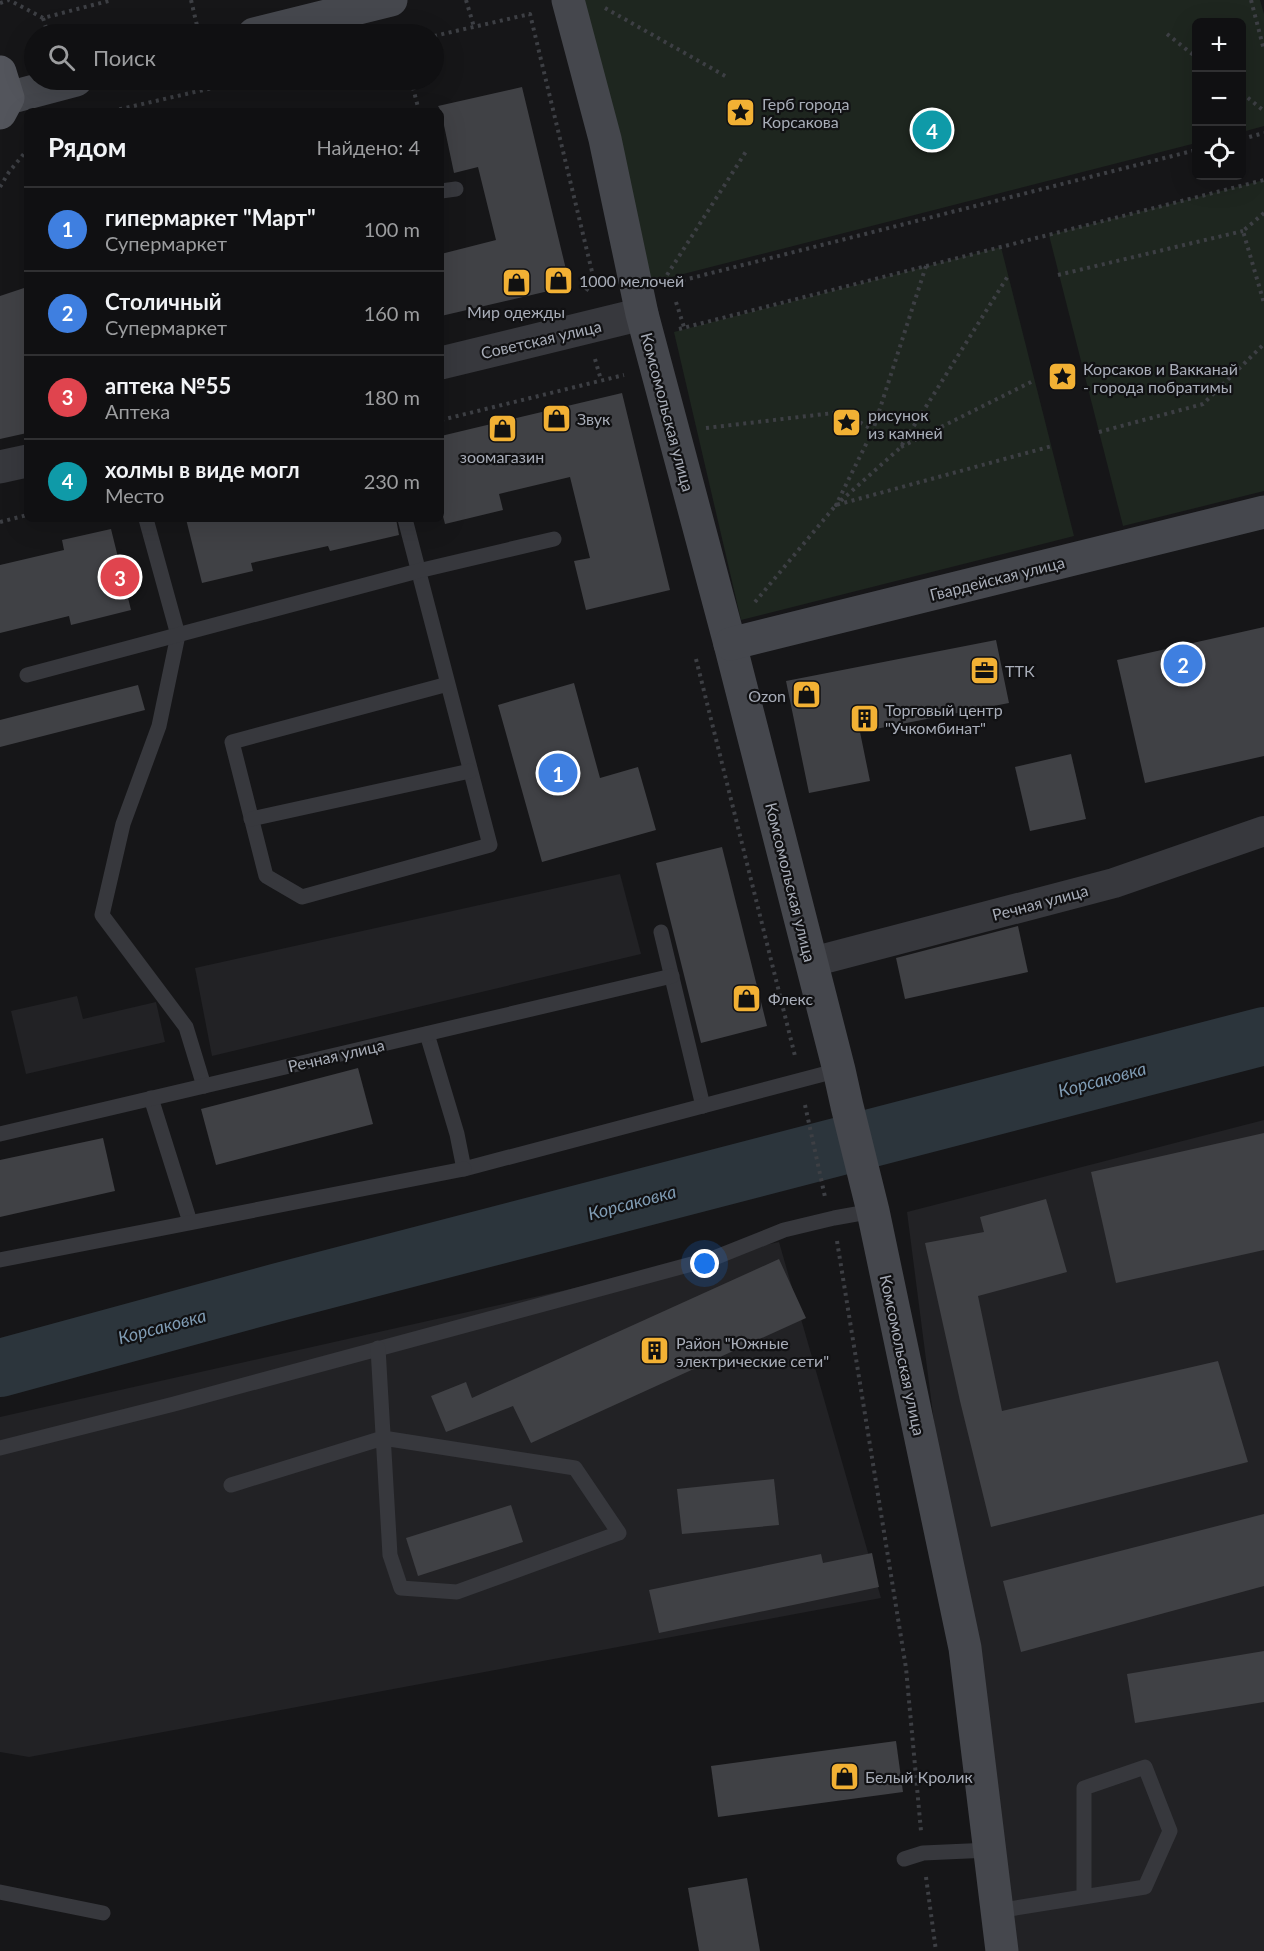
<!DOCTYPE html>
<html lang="ru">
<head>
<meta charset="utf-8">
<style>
  :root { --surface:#101012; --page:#19191b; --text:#f1f3f6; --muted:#9c9d9f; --line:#303032; --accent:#f2b134 }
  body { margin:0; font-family:Lato,sans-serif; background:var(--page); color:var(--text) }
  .controls { position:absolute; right:18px; top:18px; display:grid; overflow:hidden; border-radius:9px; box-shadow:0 6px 24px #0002 }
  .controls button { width:54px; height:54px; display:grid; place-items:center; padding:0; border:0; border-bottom:2px solid var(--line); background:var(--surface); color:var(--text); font:30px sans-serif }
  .you { position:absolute; left:705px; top:1264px; width:21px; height:21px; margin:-15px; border:4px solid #fff; border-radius:50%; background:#1a73e8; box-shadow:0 0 0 9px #1a73e833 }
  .badge { display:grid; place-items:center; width:39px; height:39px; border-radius:50%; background:var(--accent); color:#fff; font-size:20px; font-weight:700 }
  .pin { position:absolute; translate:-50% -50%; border:3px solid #fff; box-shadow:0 2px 6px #0006 }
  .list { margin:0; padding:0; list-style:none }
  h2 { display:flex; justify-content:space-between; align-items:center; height:78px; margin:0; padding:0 24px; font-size:26px }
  h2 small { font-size:20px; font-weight:400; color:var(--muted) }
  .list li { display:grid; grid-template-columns:39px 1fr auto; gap:18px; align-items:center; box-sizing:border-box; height:84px; padding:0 24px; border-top:2px solid var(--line) }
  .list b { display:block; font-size:22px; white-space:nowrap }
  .list p { margin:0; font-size:20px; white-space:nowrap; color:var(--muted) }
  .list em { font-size:20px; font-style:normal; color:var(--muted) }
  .icon { flex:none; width:33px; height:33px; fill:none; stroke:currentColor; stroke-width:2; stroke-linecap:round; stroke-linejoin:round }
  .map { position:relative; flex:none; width:1264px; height:1951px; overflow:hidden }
  .search { position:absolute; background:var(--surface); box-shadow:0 6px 24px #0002; left:24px; top:24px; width:420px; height:66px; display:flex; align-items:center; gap:15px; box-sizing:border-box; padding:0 21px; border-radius:33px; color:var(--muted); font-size:22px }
  .panel { position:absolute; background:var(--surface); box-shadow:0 6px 24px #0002; left:24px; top:108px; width:420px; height:414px; border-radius:9px }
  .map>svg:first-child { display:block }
  .built { fill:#222225 }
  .green { fill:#1e261f }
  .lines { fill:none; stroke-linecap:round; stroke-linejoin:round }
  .river { stroke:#2c353c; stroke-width:58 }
  .building { fill:#404145 }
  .path { stroke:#3d3f44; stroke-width:4; stroke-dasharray:3 4.5; stroke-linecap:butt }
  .service { stroke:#37383d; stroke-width:15 }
  .minor { stroke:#37383d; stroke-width:30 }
  .tertiary { stroke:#37383d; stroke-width:33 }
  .secondary { stroke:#45474d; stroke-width:33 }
  .primary { stroke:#53555c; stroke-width:33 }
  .labels { text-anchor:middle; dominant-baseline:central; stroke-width:4.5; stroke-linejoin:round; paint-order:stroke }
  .poi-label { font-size:16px; fill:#a8adb8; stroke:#111113; text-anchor:start }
  .street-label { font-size:16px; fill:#a8adb8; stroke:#111113 }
  .water-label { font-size:18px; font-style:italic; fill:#7f9bb3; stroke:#111113 }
</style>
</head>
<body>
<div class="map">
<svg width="1264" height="1951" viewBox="0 0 1264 1951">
  <rect width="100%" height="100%" fill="#161618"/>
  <!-- built -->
  <g class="built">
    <path d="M620,874L641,954L212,1056L195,968Z"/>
    <path d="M77,996L83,1019L156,1002L165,1042L26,1074L11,1011Z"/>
    <path d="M1264,1120V1951H1000L997,1911L907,1212Z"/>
    <path d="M779,1242L881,1598L29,1757L0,1752V1417Z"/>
  </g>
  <!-- green -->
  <g class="green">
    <path d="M582,0H1260L1264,14V126L1242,132V22H1196V143L652,282Z"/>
    <path d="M1264,180V491L1123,526L1049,235Z"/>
    <path d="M1001,247L1074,536L741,620L674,332Z"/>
  </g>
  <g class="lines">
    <!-- river -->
    <path class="river" d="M0,1368L279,1292L1264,1036"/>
  </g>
  <!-- building -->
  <g class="building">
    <path d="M522,87L570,286L441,316V254L496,240L478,167L454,173L441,111L438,106Z"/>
    <path d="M24,288L27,304V433L0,439V296Z"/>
    <path d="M622,393L670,590L586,610L574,561L590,558L570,477L499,494L503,510L445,524L441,508V436Z"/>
    <path d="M186,519H396L399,535L330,551L328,546L251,563L253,571L202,583Z"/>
    <path d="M111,529L131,610L71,625L69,616L0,633V565L64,550L62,540Z"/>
    <path d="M1264,627V756L1145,783L1117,660Z"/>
    <path d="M996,640L1009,703L860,732L870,781L809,793L786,681Z"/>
    <path d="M574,683L600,778L638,767L656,830L542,862L498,705Z"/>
    <path d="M138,685L145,710L0,747V720Z"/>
    <path d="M1071,754L1086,819L1030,831L1015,767Z"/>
    <path d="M722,847L767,1026L701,1043L656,863Z"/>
    <path d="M1018,926L1028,972L905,999L896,958Z"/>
    <path d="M358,1068L373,1124L216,1165L201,1109Z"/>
    <path d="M1264,1133V1250L1116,1283L1091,1172Z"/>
    <path d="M103,1138L115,1191L0,1217V1160Z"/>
    <path d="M1046,1199L1067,1272L978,1296L1002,1411L1218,1361L1248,1462L991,1527L960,1401L925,1243L984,1232L980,1217Z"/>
    <path d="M779,1259L806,1318L531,1443L513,1406L446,1432L431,1396L466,1382L472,1398Z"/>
    <path d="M774,1479L779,1525L682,1534L677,1489Z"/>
    <path d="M511,1505L523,1542L418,1576L406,1538Z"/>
    <path d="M1264,1514V1586L1021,1652L1003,1581Z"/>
    <path d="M872,1553L879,1587L659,1633L649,1590L821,1554L823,1563Z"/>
    <path d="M1264,1651V1702L1135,1723L1127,1674Z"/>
    <path d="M896,1741L903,1792L718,1817L711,1766Z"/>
    <path d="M747,1878L760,1951H699L688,1888Z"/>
  </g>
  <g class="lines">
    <!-- path -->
    <g class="path">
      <path d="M191,0L199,34"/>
      <path d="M466,0L474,27"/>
      <path d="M1251,0L1264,50"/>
      <path d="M0,3L9,0L43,18L112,0"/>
      <path d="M605,8L727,77"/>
      <path d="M43,18L48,34"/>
      <path d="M1167,34L1196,57"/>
      <path d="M434,36L530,14L594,280L585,292"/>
      <path d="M411,80L419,111"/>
      <path d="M1242,93L1264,111"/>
      <path d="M112,111L247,80"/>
      <path d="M1242,139L1264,133"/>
      <path d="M0,187L9,172L27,150"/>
      <path d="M1264,213L1243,231L1264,303"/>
      <path d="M926,266L873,430L836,505L900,448L1008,276"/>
      <path d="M667,275L747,150"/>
      <path d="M1058,275L1243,231"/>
      <path d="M668,284L1196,150"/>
      <path d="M676,302L684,327"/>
      <path d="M679,329L1264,180"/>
      <path d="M595,359L601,380"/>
      <path d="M441,420L624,375"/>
      <path d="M706,428L842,412L873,430"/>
      <path d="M1099,432L1203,404L1264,344"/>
      <path d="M901,447L1035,380"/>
      <path d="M0,522L27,515"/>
      <path d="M755,602L836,505L1052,446"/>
      <path d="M696,659L795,1056"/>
      <path d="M805,1105L825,1197"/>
      <path d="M837,1241L906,1668L921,1831"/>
      <path d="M926,1877L936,1951"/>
    </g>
    <!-- service -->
    <g class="service">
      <path d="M441,191L456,189"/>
      <path d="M146,519L178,635L159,726L123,824L102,915L186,1027L204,1086"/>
      <path d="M405,519L490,845L302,897L266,876L232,742L448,684"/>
      <path d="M27,675L418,571L554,539"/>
      <path d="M251,819L470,771"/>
      <path d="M661,932L703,1106"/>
      <path d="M427,1034L457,1134L464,1169L839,1070"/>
      <path d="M151,1098L190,1222"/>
      <path d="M0,1134L672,976"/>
      <path d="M0,1260L464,1169"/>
      <path d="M0,1448L174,1404L714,1258L784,1230L834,1218L873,1211"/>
      <path d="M231,1485L383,1438L575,1468L619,1533L457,1592L401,1588L390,1555L378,1348"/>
      <path d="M904,1859L923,1853L990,1850"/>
      <path d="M0,1892L103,1913"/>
      <path d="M997,1911C1046,1903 1096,1895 1145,1887L1170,1831L1145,1767L1084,1788V1897"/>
    </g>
    <!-- minor -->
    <path class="minor" d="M812,962L1114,883L1264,831"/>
    <!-- tertiary -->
    <g class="tertiary">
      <path d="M441,363L642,314"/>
      <path d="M0,467L27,461"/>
    </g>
    <!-- secondary -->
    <g class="secondary">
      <path d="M568,0L605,139L642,314L730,644L839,1070L847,1106L873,1211L965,1648L1002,1951"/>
      <path d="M254,34L391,0"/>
      <path d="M8,98L76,80"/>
      <path d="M730,644L1264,512"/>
    </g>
    <!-- primary -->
    <path class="primary" d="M0,72L8,98L0,113"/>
  </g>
  <!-- icons -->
  <defs>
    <symbol id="sight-square" viewBox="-11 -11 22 22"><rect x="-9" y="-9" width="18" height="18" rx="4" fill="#f2b134" stroke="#111113"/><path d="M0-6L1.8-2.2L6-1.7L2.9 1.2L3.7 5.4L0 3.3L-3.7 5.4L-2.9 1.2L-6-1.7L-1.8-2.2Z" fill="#111"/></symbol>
    <symbol id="shop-square" viewBox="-11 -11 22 22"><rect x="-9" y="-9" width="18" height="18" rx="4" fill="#f2b134" stroke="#111113"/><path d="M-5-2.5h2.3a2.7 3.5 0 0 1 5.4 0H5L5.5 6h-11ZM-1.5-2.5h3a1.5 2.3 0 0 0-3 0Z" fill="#111"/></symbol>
    <symbol id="office-square" viewBox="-11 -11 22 22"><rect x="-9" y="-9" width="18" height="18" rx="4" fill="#f2b134" stroke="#111113"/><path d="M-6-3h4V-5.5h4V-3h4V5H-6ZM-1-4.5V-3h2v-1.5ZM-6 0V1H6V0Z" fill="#111"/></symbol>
    <symbol id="building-square" viewBox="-11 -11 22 22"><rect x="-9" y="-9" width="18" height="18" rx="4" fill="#f2b134" stroke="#111113"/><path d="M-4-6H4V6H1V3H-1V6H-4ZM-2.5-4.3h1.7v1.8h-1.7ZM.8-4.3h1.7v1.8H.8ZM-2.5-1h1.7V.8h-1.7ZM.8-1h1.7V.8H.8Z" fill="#111"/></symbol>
  </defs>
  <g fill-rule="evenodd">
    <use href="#sight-square" x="724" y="96" width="33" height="33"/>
    <use href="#shop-square" x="542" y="264" width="33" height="33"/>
    <use href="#shop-square" x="500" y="266" width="33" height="33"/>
    <use href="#sight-square" x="1046" y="360" width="33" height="33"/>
    <use href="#shop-square" x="540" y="402" width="33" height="33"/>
    <use href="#sight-square" x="830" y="406" width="33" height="33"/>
    <use href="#shop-square" x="486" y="412" width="33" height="33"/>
    <use href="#office-square" x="968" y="654" width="33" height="33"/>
    <use href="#shop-square" x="790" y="678" width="33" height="33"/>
    <use href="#building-square" x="848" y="702" width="33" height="33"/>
    <use href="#shop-square" x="730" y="982" width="33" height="33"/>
    <use href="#building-square" x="638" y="1334" width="33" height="33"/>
    <use href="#shop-square" x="828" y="1760" width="33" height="33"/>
  </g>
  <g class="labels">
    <!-- poi labels -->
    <g class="poi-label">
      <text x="762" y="103">Герб города<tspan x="762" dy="18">Корсакова</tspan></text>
      <text x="579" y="280">1000 мелочей</text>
      <text x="516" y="311" text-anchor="middle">Мир одежды</text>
      <text x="1083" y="368">Корсаков и Вакканай<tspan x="1083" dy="18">- города побратимы</tspan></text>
      <text x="868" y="414">рисунок<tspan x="868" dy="18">из камней</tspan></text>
      <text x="577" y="418">Звук</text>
      <text x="502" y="456" text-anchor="middle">зоомагазин</text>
      <text x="1005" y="670">ТТК</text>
      <text x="786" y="695" text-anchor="end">Ozon</text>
      <text x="885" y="709">Торговый центр<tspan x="885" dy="18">"Учкомбинат"</tspan></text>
      <text x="768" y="998">Флекс</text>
      <text x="676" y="1342">Район "Южные<tspan x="676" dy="18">электрические сети"</tspan></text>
      <text x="865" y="1776">Белый Кролик</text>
    </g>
    <!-- street labels -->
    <g class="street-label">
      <text transform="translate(541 339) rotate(-13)">Советская улица</text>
      <text transform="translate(668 412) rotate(75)">Комсомольская улица</text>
      <text transform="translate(997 578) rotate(-14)">Гвардейская улица</text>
      <text transform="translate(791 882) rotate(76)">Комсомольская улица</text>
      <text transform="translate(1040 902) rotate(-15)">Речная улица</text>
      <text transform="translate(336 1055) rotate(-13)">Речная улица</text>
      <text transform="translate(903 1355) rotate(78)">Комсомольская улица</text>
    </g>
    <!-- water labels -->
    <g class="water-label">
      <text transform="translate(1102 1079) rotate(-15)">Корсаковка</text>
      <text transform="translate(632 1202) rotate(-15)">Корсаковка</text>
      <text transform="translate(162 1326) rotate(-15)">Корсаковка</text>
    </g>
  </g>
</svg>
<div class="controls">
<button>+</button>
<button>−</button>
<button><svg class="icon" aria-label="locate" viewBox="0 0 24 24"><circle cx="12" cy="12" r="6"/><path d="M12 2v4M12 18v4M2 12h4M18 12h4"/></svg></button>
</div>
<div class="you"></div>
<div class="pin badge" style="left:558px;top:773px;background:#3f7fe0">1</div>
<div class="pin badge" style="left:1183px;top:664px;background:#3f7fe0">2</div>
<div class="pin badge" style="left:120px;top:577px;background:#e0444e">3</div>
<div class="pin badge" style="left:932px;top:130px;background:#0f9aa8">4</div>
<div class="search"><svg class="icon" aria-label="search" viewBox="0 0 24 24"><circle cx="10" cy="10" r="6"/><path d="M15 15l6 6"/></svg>Поиск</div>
<section class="panel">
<h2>Рядом<small>Найдено: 4</small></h2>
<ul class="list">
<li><span class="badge" style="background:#3f7fe0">1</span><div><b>гипермаркет &quot;Март&quot;</b><p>Супермаркет</p></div><em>100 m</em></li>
<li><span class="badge" style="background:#3f7fe0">2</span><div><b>Столичный</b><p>Супермаркет</p></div><em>160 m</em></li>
<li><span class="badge" style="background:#e0444e">3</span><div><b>аптека №55</b><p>Аптека</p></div><em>180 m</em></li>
<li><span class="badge" style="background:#0f9aa8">4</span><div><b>холмы в виде могл</b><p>Место</p></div><em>230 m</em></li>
</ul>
</section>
</div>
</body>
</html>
